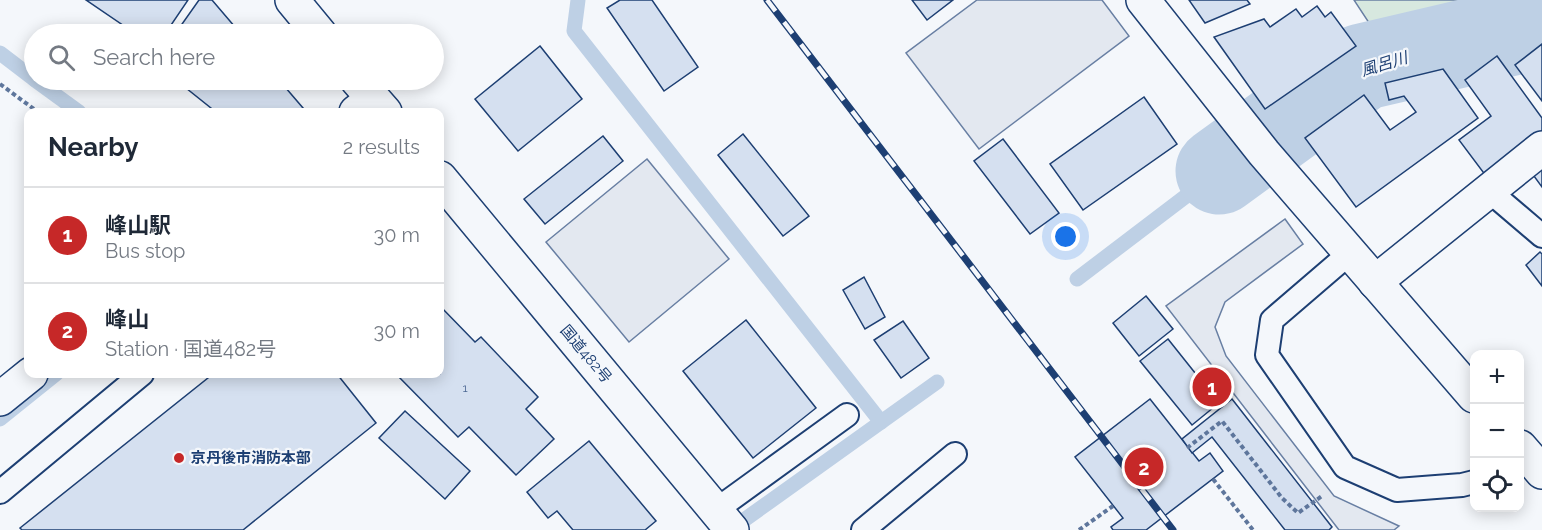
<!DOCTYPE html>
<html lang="en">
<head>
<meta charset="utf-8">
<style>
  :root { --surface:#fff; --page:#f6f6f7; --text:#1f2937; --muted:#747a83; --line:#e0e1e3; --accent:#c62828 }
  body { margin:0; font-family:Raleway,"Noto Sans JP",sans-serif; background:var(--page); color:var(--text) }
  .controls { position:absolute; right:18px; bottom:18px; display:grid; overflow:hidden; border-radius:12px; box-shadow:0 3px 15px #0003 }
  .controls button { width:54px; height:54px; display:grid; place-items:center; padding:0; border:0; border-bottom:2px solid var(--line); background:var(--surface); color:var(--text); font:30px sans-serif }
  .you { position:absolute; left:1066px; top:237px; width:21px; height:21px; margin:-15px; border:4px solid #fff; border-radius:50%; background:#1a73e8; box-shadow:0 0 0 9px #1a73e833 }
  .badge { display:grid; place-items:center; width:39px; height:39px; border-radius:50%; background:var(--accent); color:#fff; font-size:20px; font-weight:700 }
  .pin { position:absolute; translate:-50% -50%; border:3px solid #fff; box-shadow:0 2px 6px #0006 }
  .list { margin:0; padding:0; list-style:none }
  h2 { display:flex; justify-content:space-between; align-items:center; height:78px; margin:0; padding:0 24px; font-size:26px }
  h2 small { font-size:20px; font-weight:400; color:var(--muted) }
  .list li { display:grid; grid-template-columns:39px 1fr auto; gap:18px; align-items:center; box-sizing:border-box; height:96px; padding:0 24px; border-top:2px solid var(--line) }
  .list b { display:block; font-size:22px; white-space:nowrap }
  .list p { margin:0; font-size:20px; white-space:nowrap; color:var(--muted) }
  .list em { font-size:20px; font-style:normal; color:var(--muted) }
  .icon { flex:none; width:33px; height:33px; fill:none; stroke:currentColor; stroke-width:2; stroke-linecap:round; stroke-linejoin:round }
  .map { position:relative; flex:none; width:1542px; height:530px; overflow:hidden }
  .search { position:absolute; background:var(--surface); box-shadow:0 3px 15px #0003; left:24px; top:24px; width:420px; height:66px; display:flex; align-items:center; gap:15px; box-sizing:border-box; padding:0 21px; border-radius:33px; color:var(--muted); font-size:22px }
  .panel { position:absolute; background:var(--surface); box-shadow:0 3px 15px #0003; left:24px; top:108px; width:420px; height:270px; border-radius:12px }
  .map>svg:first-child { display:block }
  .green { fill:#d7e8df; stroke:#687fa3; stroke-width:1.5 }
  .parking { fill:#e3e8f0; stroke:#687fa3; stroke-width:1.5 }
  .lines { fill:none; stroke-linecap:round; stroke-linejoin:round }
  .stream { stroke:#bed0e5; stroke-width:15 }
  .river { stroke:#bed0e5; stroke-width:87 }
  .building { fill:#d5e0f0; stroke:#1d3f73; stroke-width:1.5 }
  .service-casing { stroke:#1d3f73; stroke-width:26 }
  .minor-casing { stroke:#1d3f73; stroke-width:36 }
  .tertiary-casing { stroke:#1d3f73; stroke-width:36 }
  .trunk-casing { stroke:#1d3f73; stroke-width:36 }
  .path { stroke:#5e769c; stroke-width:4; stroke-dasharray:4.5 3; stroke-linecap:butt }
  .service { stroke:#f4f7fb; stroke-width:22 }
  .minor { stroke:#f4f7fb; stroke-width:33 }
  .tertiary { stroke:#f4f7fb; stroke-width:33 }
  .trunk { stroke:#f4f7fb; stroke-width:33 }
  .rail-casing { stroke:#1d3f73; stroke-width:7 }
  .rail { stroke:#f4f7fb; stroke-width:4.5; stroke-dasharray:14; stroke-linecap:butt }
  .poi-dot { fill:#c62828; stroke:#f4f7fb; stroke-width:2 }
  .labels { text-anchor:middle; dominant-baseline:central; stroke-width:4.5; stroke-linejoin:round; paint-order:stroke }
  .number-label { font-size:12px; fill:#4b6792 }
  .street-label { font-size:15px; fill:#1d3f73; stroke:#f4f7fb }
  .poi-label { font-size:15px; font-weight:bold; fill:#1d3f73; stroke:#f4f7fb; text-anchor:start }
  .water-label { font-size:16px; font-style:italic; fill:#1d3f73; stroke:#f4f7fb }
</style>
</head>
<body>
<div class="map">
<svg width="1542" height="530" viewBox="0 0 1542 530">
  <rect width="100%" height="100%" fill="#f4f7fb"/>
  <!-- green -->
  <path class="green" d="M1354,0H1506L1375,32Z"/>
  <!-- parking -->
  <g class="parking">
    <path d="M977,0H1102L1129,36L979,149L906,53Z"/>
    <path d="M647,159L729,259L629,342L546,242Z"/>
    <path d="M1285,219L1303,244L1225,302L1215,327L1226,356L1334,496L1399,526L1394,530H1339L1166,306Z"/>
  </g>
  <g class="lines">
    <!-- stream -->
    <g class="stream">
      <path d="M578,0L574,31L881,422"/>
      <path d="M0,53L34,79"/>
      <path d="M35,80L79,112"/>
      <path d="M1077,279L1219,171"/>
      <path d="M0,419L56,374"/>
      <path d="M730,530L937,382"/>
    </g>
    <!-- river -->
    <path class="river" d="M1219,171L1362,67L1542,25"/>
  </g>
  <!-- building -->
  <g class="building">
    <path d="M86,0H188L165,34H136Z"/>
    <path d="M199,0H212L241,34H175Z"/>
    <path d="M620,0H652L698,67L664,91L607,8Z"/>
    <path d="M912,0H953L927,20Z"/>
    <path d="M1189,0H1247L1250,4L1205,23Z"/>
    <path d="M1317,6L1325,17L1331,12L1356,46L1265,109L1214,37L1264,19L1270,27L1296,9L1302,17Z"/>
    <path d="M1542,44V101L1515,65Z"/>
    <path d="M540,46L582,99L518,151L475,99Z"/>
    <path d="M1497,56L1542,118V134L1486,176L1459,140L1491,116L1465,80Z"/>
    <path d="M1443,69L1478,118L1356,207L1305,138L1364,95L1390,130L1416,112L1404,96L1389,100L1385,83Z"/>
    <path d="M176,80H279L303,108L298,112H216Z"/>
    <path d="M1144,97L1177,144L1083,210L1050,164Z"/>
    <path d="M743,134L809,216L783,236L718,155Z"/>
    <path d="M603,136L623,161L545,224L524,199Z"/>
    <path d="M1003,139L1059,213L1030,234L974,161Z"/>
    <path d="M1542,163V187L1531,172Z"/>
    <path d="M1540,252L1542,254V286L1526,265Z"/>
    <path d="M864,277L885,317L865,329L843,290Z"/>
    <path d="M1146,296L1173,329L1139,356L1113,323Z"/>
    <path d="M440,306L475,342L481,337L538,397L526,409L554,439L516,475L469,427L458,437L396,374H440Z"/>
    <path d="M746,320L816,408L753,458L683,371Z"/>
    <path d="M903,321L929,358L901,378L874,340Z"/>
    <path d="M1168,339L1219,403L1192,425L1140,361Z"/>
    <path d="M213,374H337L376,423L243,530H22L20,528Z"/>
    <path d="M1150,399L1199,461L1210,453L1223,471L1146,530H1113L1111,527L1123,518L1075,457Z"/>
    <path d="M1232,399L1332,527L1329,530H1285L1212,437L1192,453L1182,439Z"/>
    <path d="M405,411L470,471L445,499L379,438Z"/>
    <path d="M589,441L656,521L645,530H573L557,511L548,518L527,492Z"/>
  </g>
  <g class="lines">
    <defs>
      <g id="service">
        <path d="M1488,190L1542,236"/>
        <path d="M1350,253L1272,320L1267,355L1345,467L1397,490L1462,485L1474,482"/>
        <path d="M0,492L142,374"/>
        <path d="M716,510L847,415"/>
        <path d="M863,530L955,454"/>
      </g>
      <g id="minor">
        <path d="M356,112L373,99"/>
        <path d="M1375,282L1542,148"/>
        <path d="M0,399L31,374"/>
      </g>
      <g id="tertiary">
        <path d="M1143,0L1264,153L1474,396"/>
        <path d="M1520,447L1542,472"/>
      </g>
      <g id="trunk">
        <path d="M292,0L320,34"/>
        <path d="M357,80L385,112"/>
        <path d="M440,178L732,530"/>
      </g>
    </defs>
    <!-- service casing -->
    <use href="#service" class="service-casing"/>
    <!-- minor casing -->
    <use href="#minor" class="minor-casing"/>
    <!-- tertiary casing -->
    <use href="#tertiary" class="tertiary-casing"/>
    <!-- trunk casing -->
    <use href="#trunk" class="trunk-casing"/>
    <!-- path -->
    <g class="path">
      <path d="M0,84L38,112"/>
      <path d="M1187,448L1222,421L1282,498L1298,513L1322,496"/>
      <path d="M1213,479L1253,530"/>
      <path d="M1079,530L1113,506"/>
    </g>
    <!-- service -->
    <use href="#service" class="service"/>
    <!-- minor -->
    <use href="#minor" class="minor"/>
    <!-- tertiary -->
    <use href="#tertiary" class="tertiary"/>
    <!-- trunk -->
    <use href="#trunk" class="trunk"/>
    <defs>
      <path id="rail" d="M767,0L1173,530"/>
    </defs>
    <!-- rail casing -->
    <use href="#rail" class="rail-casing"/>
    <!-- rail -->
    <use href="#rail" class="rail"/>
  </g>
  <!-- markers -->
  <circle class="poi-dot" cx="179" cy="458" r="6"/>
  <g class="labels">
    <!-- number labels -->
    <g class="number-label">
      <text x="465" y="388">1</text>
    </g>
    <!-- street labels -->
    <g class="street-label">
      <text transform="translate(586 354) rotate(50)">国道482号</text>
    </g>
    <!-- poi labels -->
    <g class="poi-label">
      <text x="191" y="458">京丹後市消防本部</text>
    </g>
    <!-- water labels -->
    <g class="water-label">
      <text transform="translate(1384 64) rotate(-17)">風呂川</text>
    </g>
  </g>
</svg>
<div class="controls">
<button>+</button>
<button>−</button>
<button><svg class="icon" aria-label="locate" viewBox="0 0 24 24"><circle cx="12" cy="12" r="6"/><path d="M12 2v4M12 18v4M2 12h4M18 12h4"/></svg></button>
</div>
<div class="you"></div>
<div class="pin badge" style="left:1212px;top:387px">1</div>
<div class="pin badge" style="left:1144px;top:467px">2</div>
<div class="search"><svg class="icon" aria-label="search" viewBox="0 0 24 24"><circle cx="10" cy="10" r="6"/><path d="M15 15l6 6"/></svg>Search here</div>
<section class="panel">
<h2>Nearby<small>2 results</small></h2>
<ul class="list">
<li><span class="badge">1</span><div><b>峰山駅</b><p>Bus stop</p></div><em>30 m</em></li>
<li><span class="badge">2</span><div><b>峰山</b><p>Station · 国道482号</p></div><em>30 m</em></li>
</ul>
</section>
</div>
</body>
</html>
